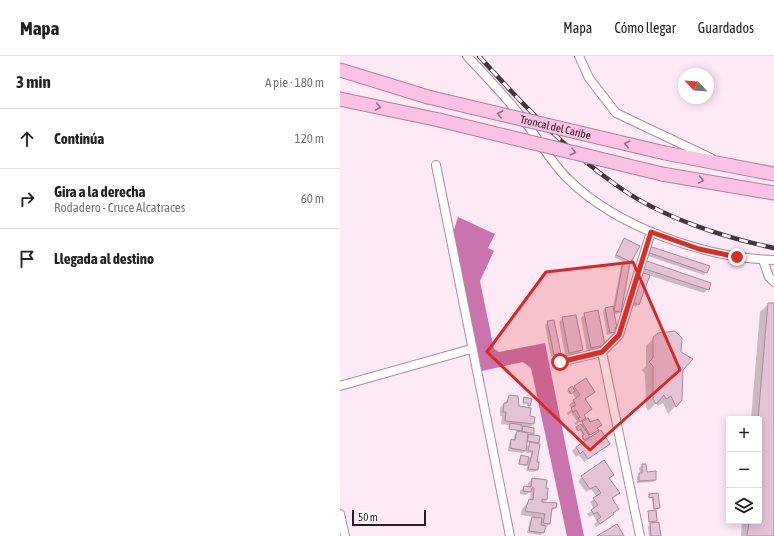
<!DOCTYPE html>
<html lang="es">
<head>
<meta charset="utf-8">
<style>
  :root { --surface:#fff; --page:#f6f6f6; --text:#222; --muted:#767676; --line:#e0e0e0 }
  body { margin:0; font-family:"Asap Condensed",sans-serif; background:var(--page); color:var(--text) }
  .controls { position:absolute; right:12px; bottom:12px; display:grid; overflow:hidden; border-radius:4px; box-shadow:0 2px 10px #0003 }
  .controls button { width:36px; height:36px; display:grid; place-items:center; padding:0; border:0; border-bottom:1px solid var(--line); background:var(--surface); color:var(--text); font:20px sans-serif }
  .compass { position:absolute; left:338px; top:12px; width:36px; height:36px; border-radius:50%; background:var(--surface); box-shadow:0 2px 10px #0003; rotate:295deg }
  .scale { position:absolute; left:12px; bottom:10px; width:74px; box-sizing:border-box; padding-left:4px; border:2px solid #291d24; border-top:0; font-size:11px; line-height:14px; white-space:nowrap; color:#291d24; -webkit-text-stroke:3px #fefefe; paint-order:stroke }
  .stop { position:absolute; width:12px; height:12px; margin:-9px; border:3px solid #d93025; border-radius:50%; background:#fff }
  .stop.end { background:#d93025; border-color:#fff; box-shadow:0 1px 4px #0008 }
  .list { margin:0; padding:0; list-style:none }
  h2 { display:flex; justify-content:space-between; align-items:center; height:52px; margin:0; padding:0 16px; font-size:17px }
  h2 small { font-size:13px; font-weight:400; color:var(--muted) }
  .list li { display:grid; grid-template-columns:26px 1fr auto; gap:12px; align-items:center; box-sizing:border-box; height:60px; padding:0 16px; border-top:1px solid var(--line) }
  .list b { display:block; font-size:15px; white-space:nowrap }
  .list p { margin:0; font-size:13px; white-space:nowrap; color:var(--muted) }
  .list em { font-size:13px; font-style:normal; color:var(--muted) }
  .icon { flex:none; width:22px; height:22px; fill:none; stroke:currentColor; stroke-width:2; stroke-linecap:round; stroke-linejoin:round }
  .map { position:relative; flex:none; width:434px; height:480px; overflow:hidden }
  header { display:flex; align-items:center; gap:24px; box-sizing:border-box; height:56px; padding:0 20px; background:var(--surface); border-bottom:1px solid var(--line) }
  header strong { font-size:19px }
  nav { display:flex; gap:22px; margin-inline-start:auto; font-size:14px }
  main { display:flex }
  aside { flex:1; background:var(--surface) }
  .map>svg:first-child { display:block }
  .water { fill:#c974ac }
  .shadow { fill:#0003; fill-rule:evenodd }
  .building { fill:#e4c3d7; stroke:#a98a9d }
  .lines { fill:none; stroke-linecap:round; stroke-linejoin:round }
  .minor-casing { stroke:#ac8c9f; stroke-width:10 }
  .trunk-casing { stroke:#b17e9e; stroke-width:15 }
  .minor { stroke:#fff; stroke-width:8 }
  .trunk { stroke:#fbc2e6; stroke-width:13 }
  .rail-casing { stroke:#42353c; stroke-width:4.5 }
  .rail { stroke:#fefefe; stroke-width:3; stroke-dasharray:9; stroke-linecap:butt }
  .trunk-bridge-casing { stroke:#b17e9e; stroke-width:15; stroke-linecap:butt }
  .trunk-bridge { stroke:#fbc2e6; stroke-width:13 }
  .oneway { stroke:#927085 }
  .route { stroke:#d93025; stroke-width:5 }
  .marked { fill:#d62828; fill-opacity:0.2; stroke:#d62828; stroke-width:3; stroke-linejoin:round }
  .labels { text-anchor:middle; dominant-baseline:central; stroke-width:3; stroke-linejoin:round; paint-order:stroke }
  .street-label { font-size:11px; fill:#291d24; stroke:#fefefe }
</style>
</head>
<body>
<header>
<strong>Mapa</strong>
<nav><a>Mapa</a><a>Cómo llegar</a><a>Guardados</a></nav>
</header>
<main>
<aside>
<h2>3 min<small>A pie · 180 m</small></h2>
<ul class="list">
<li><svg class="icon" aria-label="ahead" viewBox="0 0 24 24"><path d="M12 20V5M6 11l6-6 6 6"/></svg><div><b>Continúa</b></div><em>120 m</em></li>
<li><svg class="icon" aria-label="right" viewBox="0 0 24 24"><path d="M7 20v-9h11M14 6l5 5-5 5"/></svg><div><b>Gira a la derecha</b><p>Rodadero - Cruce Alcatraces</p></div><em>60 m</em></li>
<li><svg class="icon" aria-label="arrive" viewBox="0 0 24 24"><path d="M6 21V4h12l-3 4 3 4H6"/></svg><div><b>Llegada al destino</b></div></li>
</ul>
</aside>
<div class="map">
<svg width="434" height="480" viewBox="0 0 434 480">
  <rect width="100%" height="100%" fill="#fee9f6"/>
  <!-- water -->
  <path class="water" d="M118,161L155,178L148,192L154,195L140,225L154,293L159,296L205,287L244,480H227L191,312L183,306L142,315L113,177Z"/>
  <!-- shadow -->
  <g class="shadow">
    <path d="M284,183L298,191L289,208L280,256L277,258H273L275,276L267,279L263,255L265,252L273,251L281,210L284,206L274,201Z"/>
    <path d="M307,193L366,216L364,219L305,199Z"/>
    <path d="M304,206L368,233L364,237L308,219L298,248L296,251L291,249L301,221L304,218L298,216Z"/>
    <path d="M428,248H434V480H401L402,465H419V363H411L420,256Z"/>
    <path d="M245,258L264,289L260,293L247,296L241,262Z"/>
    <path d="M223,262L242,294L238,298L225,300L219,266Z"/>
    <path d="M208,266L220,297L211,301L205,269Z"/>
    <path d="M318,278L340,296L341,344L328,358L323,347L318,350L316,347L308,355L306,351L305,318L302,314L306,310V290Z"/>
    <path d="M235,331L244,343L243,359L245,362L236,369L234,367L237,365L231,357L228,359L227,357L232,353L229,349L236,343L232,336L229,338L227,335Z"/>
    <path d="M170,340L193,368L189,372L193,377H187L186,382L189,380L198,386L196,388L197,414L194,416L186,415L188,407L185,410L178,408L181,400L190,402L191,397H186L187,393L183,397L168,395L169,387L173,385L174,379L178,375L182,377V372H169V369L161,368L162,360H160V352ZM186,386L190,387L185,392Z"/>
    <path d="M248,364L250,367L253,365L257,374L243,384L242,382L244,380L239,373L237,375L236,373Z"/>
    <path d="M269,388L244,406L239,399L236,401L232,395L236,391Z"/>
    <path d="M302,409L306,417L315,424L313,426L297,427V421L300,418L299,412Z"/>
    <path d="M272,419L269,423L278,437L271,443L278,453L269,462L256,471L254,468L257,466L253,459L249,461L247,458L254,453L250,446L257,441L251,433L246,436L238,425L242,421Z"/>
    <path d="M192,423L206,444L203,447L215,452L211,456L209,468L201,479L187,477L190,464L193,461L181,459L182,453L190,444L191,435L186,439L180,438V435L184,431H188V427Z"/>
    <path d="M317,438V452L313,453L312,442H309L308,440Z"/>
    <path d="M310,468L320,480H309L308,471Z"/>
  </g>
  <!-- building -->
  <g class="building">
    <path d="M284,182L300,190L291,206L276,199Z"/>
    <path d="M309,190L370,210L367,217L307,196Z"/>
    <path d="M304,204L371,227L369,234L302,212Z"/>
    <path d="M283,206L290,207L281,256L274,255Z"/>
    <path d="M303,217L310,219L299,249L293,246Z"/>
    <path d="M428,247H434V480H407L409,465H419L418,363Z"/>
    <path d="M273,250L277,272H275L276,276L270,277L265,252Z"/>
    <path d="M258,254L265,289L251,292L244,257Z"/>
    <path d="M236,259L243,294L229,297L222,261Z"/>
    <path d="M214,264L221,298L214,299L207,265Z"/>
    <path d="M335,275L342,282L341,296L353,303L343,314L342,344L336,351L331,340L326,343L324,339L316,348L313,343V310L309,306L313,302V281L318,277Z"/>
    <path d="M246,322L255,336L245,343L252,353L244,359L246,362L240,366L238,362L240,361L236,354L233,356L231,352L236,349L233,344L240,339L234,330Z"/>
    <path d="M232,330L235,335L231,338L228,333Z"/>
    <path d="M169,339L178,340L179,350L191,352L190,360L195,361L194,368L165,365L166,356H163L164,347H167Z"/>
    <path d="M184,341L192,343L190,350H188V347H183Z"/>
    <path d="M248,362L250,366L258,363L262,369L257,372L259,374L250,379L242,366Z"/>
    <path d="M170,367L182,369V375L169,373Z"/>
    <path d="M241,368L250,381L244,384L242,380L244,379L241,373L238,375L236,371Z"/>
    <path d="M183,370L194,372V378L182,375Z"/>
    <path d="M261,374L270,388L248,403L243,395L240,398L236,391Z"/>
    <path d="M177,375L188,377L186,395L170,392L171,383L175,384Z"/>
    <path d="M189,378L200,380L199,387L187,385Z"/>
    <path d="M190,386L200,388L197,406H199L198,414L188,413L193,395H188Z"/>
    <path d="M181,399L189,401L187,409L179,408Z"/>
    <path d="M264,404L274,419L269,422L280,437L272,442L279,453L273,457L274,458L260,468L257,464L261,461L257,456L254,458L251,454L258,449L253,442L261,437L256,430L250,433L241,420Z"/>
    <path d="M302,408H306L307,416L316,415V424L299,425V417H302Z"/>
    <path d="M192,422L207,424L206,432H208L207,444L202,443V446L217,447L216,452H212L210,468L203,467L205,458L185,455L189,443L193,444L194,432H192L191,436L183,435L184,430L191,431Z"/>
    <path d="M318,437L320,452L314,453L313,441L309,442V438Z"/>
    <path d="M316,454L317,465L309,466L308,455Z"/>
    <path d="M192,461L202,462L201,469L206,470L204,477L189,475Z"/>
    <path d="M319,466L321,480H311L310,467Z"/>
    <path d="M277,468L284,480H257Z"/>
  </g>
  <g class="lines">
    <defs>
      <g id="minor">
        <path d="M127,0C145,19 163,38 180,59C196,79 209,104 227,122C276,171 365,202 434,204"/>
        <path d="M239,0L249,22L276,57L371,102"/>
        <path d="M96,109L170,480"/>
        <path d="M423,204L429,221L434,226"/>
        <path d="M262,296L300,480"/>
        <path d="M220,306L262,296L279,279L311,176"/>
        <path d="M0,330L131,293"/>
        <path d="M0,458L5,480"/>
      </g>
      <g id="trunk">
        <path d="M0,14L88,41"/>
        <path d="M0,43L99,64"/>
        <path d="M325,97L434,118"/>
        <path d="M322,118L434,137"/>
      </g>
    </defs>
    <!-- minor casing -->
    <use href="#minor" class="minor-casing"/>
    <!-- trunk casing -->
    <use href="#trunk" class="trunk-casing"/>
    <!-- minor -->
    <use href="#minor" class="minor"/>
    <!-- trunk -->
    <use href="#trunk" class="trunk"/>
    <defs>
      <path id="rail" d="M139,0C181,47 225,93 276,129C320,161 382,181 434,192"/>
    </defs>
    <!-- rail casing -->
    <use href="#rail" class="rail-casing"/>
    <!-- rail -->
    <use href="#rail" class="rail"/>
    <defs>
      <g id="trunk-bridge">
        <path id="s1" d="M88,41L325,97"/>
        <path d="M99,64L322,118"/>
      </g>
    </defs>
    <!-- trunk-bridge casing -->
    <use href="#trunk-bridge" class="trunk-bridge-casing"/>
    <!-- trunk-bridge -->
    <use href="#trunk-bridge" class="trunk-bridge"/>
  </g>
  <!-- one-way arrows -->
  <defs><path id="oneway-chevron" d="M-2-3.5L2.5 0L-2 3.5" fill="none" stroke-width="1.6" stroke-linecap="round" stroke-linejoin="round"/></defs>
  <g class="oneway">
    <use href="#oneway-chevron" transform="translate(38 51) rotate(12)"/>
    <use href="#oneway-chevron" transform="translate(160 58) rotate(-167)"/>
    <use href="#oneway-chevron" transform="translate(287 88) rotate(-167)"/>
    <use href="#oneway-chevron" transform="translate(233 96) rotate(14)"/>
    <use href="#oneway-chevron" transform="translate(361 124) rotate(10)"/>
  </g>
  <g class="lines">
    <!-- route -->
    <path class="route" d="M220,306L262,296L279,279L311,176L359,193L397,201"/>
  </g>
  <!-- marked area -->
  <path class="marked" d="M293,206L340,314L250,394L147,296L206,216Z"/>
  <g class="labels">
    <!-- street labels -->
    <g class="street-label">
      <text stroke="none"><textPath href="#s1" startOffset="131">Troncal del Caribe</textPath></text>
    </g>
  </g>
</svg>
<div class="controls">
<button>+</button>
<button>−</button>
<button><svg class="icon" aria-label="layers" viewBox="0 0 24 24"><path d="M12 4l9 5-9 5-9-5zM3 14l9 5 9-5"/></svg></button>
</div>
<svg class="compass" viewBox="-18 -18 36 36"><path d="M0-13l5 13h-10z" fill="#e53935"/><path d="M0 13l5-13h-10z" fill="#767676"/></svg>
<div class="scale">50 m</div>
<div class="stop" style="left:220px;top:306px"></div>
<div class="stop end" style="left:397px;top:201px"></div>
</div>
</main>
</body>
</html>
